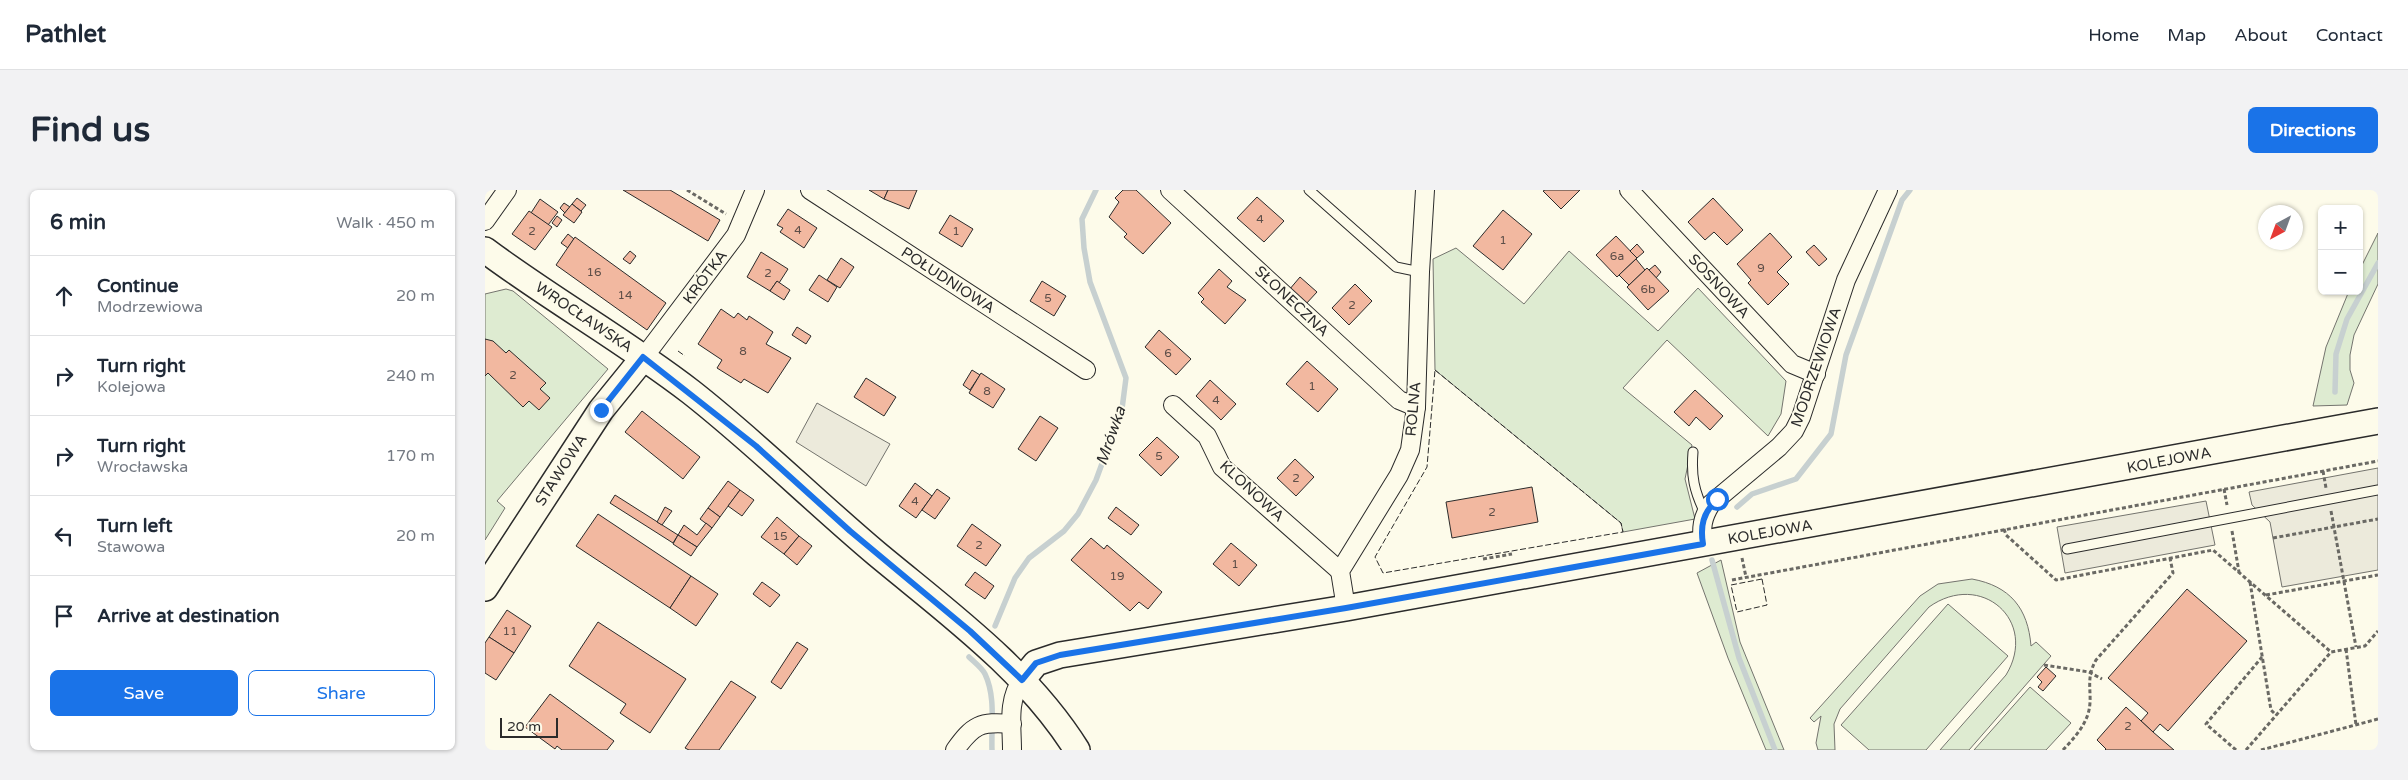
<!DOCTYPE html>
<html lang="en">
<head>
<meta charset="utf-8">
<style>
  :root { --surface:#fff; --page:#f2f2f3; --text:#1f2937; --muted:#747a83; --line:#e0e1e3; --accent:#1a73e8 }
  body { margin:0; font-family:"Varela Round",sans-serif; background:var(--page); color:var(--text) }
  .controls { position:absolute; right:15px; top:15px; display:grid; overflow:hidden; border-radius:8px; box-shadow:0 1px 4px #0004 }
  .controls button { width:45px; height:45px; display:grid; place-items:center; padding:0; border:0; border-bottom:1px solid var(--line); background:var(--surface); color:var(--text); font:25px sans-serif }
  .compass { position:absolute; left:1773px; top:15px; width:45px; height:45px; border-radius:50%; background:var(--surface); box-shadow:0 1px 4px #0004; rotate:221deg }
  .scale { position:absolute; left:15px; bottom:12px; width:58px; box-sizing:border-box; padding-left:5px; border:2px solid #2b2b2b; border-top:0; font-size:14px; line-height:18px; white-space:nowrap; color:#2b2b2b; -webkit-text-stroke:4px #fdfbea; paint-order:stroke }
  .stop { position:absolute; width:15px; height:15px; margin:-11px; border:4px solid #1a73e8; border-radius:50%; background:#fff }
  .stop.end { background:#1a73e8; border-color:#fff; box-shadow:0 1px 5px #0008 }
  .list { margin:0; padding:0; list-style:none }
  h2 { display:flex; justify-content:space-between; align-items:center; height:65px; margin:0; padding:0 20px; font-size:21px }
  h2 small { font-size:16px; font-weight:400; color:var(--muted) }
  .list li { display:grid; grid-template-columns:32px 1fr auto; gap:15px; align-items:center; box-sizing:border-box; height:80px; padding:0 20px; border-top:1px solid var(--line) }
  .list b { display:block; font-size:19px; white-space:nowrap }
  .list p { margin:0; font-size:16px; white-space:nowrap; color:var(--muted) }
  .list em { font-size:16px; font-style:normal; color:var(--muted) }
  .actions { display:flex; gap:10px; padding:15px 20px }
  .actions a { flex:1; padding:11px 0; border:1px solid var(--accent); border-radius:8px; text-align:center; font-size:18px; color:var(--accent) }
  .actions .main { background:var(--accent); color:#fff }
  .icon { flex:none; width:28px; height:28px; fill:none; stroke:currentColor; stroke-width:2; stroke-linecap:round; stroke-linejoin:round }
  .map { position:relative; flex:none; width:1893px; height:560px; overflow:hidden; border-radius:8px }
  header { display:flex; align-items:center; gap:30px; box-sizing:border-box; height:70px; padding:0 25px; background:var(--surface); border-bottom:1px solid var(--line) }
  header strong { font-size:24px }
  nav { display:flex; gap:28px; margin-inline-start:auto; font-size:18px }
  .intro { display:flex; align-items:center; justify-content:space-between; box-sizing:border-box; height:120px; padding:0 30px }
  h1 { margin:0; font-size:35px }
  .button { padding:12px 22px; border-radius:8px; background:var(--accent); color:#fff; font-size:18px; font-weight:700 }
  main { display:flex; gap:30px; padding:0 30px }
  aside { flex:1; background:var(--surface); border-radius:8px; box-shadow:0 1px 4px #0004 }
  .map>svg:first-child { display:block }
  .green { fill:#deebd1; stroke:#74746e }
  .parking { fill:#eceadb; stroke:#74746e }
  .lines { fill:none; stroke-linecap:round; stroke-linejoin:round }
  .stream { stroke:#c7d0d0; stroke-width:5.5 }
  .building { fill:#f2b8a0; stroke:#2b2b2b }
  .lane-casing { stroke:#2b2b2b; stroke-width:11 }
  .street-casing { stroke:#2b2b2b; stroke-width:20 }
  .secondary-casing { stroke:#2b2b2b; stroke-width:28 }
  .path { stroke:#6a6964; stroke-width:3; stroke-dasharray:4 2.5; stroke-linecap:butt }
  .lane { stroke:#fdfbea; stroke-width:9 }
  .street { stroke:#fdfbea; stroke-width:18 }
  .secondary { stroke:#fdfbea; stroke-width:25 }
  .fence { stroke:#2b2b2b; stroke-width:1; stroke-dasharray:6 2.5; stroke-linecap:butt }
  .route { stroke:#1a73e8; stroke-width:6 }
  .labels { text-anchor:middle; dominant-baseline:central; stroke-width:4; stroke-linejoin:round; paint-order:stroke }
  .number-label { font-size:12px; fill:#5d4e48 }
  .street-label { font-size:15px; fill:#2b2b2b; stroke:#fdfbea }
  .water-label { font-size:16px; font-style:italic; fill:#2b2b2b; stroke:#fdfbea }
</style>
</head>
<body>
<header>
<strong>Pathlet</strong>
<nav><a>Home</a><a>Map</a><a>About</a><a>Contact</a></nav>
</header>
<div class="intro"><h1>Find us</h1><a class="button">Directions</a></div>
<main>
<aside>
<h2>6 min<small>Walk · 450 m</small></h2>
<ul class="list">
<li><svg class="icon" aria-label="ahead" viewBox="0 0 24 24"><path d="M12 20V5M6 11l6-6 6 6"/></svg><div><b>Continue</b><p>Modrzewiowa</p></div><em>20 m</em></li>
<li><svg class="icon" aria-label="right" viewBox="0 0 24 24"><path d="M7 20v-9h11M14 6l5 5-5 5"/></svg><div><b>Turn right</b><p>Kolejowa</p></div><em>240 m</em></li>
<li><svg class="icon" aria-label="right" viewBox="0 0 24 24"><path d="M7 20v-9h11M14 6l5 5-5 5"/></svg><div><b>Turn right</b><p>Wrocławska</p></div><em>170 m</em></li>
<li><svg class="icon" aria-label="left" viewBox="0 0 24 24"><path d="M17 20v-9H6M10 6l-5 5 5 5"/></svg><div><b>Turn left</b><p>Stawowa</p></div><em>20 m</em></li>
<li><svg class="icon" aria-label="arrive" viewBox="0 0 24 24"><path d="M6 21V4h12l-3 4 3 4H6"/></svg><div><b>Arrive at destination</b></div></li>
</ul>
<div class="actions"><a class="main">Save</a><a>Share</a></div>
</aside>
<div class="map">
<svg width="1893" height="560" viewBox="0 0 1893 560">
  <rect width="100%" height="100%" fill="#fdfbea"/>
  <!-- green -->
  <g class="green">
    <path d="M1893,43V94L1869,145L1865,165V180L1869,193L1862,215L1828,216L1841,157L1864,101H1874V81Z"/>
    <path d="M971,58L1039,114L1084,61L1173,141L1213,98L1301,191L1296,224L1283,246L1182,150L1138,198L1207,255L1200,289L1210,329L1138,342L1136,333L950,180L948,69Z"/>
    <path d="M21,99L28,101L123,179L12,311L20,318L0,350V104Z"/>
    <path d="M1236,370L1255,452L1299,560H1281L1243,468L1212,383Z"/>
    <path d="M1487,389C1525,396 1543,418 1546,456L1551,452L1566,466L1484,560H1455L1521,485C1554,431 1496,380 1444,417L1355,519L1349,534L1350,560H1333L1331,553L1336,526L1329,532L1325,528L1435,406L1453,394Z"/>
    <path d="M1463,414L1523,466L1441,560H1384L1356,535Z"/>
    <path d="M1545,497L1586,533L1561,560H1489Z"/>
  </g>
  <!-- parking -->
  <g class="parking">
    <path d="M332,213L405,254L381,296L311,252Z"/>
    <path d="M1893,278V380L1797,397L1785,332L1767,315L1764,302Z"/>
    <path d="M1721,311L1730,355L1580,383L1572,337Z"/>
  </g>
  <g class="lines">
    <!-- stream -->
    <g class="stream">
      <path d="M1850,202L1851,164L1862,129L1893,73"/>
      <path d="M1252,317L1267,304L1311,289L1346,244L1361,165L1417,10L1425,0"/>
      <path d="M1227,370L1254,468L1290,560"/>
      <path d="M510,436L530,388L544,368L579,341L593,324L611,290L637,219L641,188L605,92L599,58L597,29L611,0"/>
      <path d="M484,467C489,472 497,478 500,484C511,507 506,536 507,560"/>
    </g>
  </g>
  <!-- building -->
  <g class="building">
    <path d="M138,0H185L235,30L223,51Z"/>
    <path d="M384,0H403L399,9Z"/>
    <path d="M403,0H432L424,19L399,9Z"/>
    <path d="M638,0H651L686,33L658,64L639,47L642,44L624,27L634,12L630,8Z"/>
    <path d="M1060,0H1095L1076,19L1058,1Z"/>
    <path d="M772,7L799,31L779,52L752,28Z"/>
    <path d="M92,8L101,15L96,21L87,14Z"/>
    <path d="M1228,8L1258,40L1242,55L1229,42L1220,50L1203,32Z"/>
    <path d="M55,9L73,22L63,35L46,23Z"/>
    <path d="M79,13L85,17L80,23L75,18Z"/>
    <path d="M87,14L97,22L89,33L78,25Z"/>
    <path d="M303,19L332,38L319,58L295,42L298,38L292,35Z"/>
    <path d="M1018,20L1047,44L1018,80L988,56Z"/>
    <path d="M44,21L67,37L50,60L27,44Z"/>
    <path d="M465,25L488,39L477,57L454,43Z"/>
    <path d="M72,26L77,30L72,37L67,33Z"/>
    <path d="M1285,43L1307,67L1292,82L1304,94L1283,115L1263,93L1266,90L1252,74Z"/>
    <path d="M83,44L89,49L83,58L76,53Z"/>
    <path d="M1131,46L1152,68L1132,87L1111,65Z"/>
    <path d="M90,47L181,113L162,140L71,75Z"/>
    <path d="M1152,54L1159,62L1152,68L1145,61Z"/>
    <path d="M1329,55L1342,69L1334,76L1321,62Z"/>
    <path d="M145,61L151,66L145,74L138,69Z"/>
    <path d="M276,62L303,79L294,93L292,91L285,101L262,87Z"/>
    <path d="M356,68L369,77L355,98L342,90Z"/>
    <path d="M1151,69L1160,80L1144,95L1134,85Z"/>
    <path d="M1170,75L1176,82L1171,88L1164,80Z"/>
    <path d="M1162,78L1184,101L1163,120L1142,97Z"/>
    <path d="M734,79L747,91L742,97L761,110L740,134L716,112L719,109L713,103Z"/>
    <path d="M334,85L352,97L343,112L324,100Z"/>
    <path d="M815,87L832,102L820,115L804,100Z"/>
    <path d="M292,91L305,100L299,110L285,101Z"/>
    <path d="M557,91L581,106L569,126L545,111Z"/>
    <path d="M870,94L887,111L864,135L847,118Z"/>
    <path d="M236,119L249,128L253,123L262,130L264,126L288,142L281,154L306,168L283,203L259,189L256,193L232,178L237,170L213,154Z"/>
    <path d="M312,137L326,146L321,154L307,145Z"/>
    <path d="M674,140L706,169L691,185L660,157Z"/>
    <path d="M0,149L8,151L21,163L24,160L61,193L55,199L65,208L54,220L44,211L38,217L3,183L0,186Z"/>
    <path d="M822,171L853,199L833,222L801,194Z"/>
    <path d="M487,180L495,185L485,200L478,195Z"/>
    <path d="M496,183L520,199L508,218L484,203Z"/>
    <path d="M381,188L411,207L399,226L369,207Z"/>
    <path d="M725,190L751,214L736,230L711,206Z"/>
    <path d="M1210,200L1238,226L1225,240L1211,227L1204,236L1189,222Z"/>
    <path d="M157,221L215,267L198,289L140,242Z"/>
    <path d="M555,226L573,238L551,271L533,259Z"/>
    <path d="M672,247L694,267L676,286L654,265Z"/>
    <path d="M810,269L829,287L811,306L792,288Z"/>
    <path d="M243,291L255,300L235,327L223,318Z"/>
    <path d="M430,293L447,306L431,328L414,316Z"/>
    <path d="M1047,297L1053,332L967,348L961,312Z"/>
    <path d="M452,299L465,308L450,329L437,320Z"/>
    <path d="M255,300L269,310L257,326L243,316Z"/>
    <path d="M130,305L193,345L188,353L125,313Z"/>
    <path d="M180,317L187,321L177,335L172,332Z"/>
    <path d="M631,317L654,335L646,345L623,328Z"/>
    <path d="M223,318L235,327L227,338L215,329Z"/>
    <path d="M113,324L206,386L185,418L91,356Z"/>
    <path d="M292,327L314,346L299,364L276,347Z"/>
    <path d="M221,333L227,338L212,357L193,345L199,335L212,345Z"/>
    <path d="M487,334L516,355L501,376L472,356Z"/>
    <path d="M193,345L212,357L206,366L188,354Z"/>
    <path d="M314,346L327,356L312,375L299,364Z"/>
    <path d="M606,348L619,359L622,355L677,402L663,419L654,412L645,421L586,370Z"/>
    <path d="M746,353L772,375L754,396L728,374Z"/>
    <path d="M490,382L509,396L500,409L480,395Z"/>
    <path d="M206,386L233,404L211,436L185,418Z"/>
    <path d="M277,392L295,405L285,417L268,404Z"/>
    <path d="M1702,399L1762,451L1683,541L1675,534L1668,542L1656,531L1663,523L1623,488Z"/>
    <path d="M22,420L46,436L29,463L4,447Z"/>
    <path d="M113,432L201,489L165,543L135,523L141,514L84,476Z"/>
    <path d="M4,447L29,463L11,490L0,483V453Z"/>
    <path d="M312,452L323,459L296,499L286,492Z"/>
    <path d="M1561,477L1571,486L1558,501L1553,497L1557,492L1552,487Z"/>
    <path d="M246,491L271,507L234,560H204L200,558Z"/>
    <path d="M65,504L129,551L122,560H77L72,556L70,559L40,537Z"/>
    <path d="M1641,517L1668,542L1689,560H1620L1621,559L1612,550Z"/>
  </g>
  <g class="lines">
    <defs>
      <g id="lane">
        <path d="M824,0L911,77L935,82"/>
        <path d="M1208,262C1206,286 1209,301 1220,323"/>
        <path d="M1582,359L1893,300"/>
      </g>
      <g id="street">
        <path d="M325,0L601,180"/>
        <path d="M685,0L914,210L931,217"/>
        <path d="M1144,0L1307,174L1331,184"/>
        <path d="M0,31L22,0"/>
        <path d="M159,167L251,45L270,0"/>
        <path d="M688,215L722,246L737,277L855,381"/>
        <path d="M1218,354C1216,338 1217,328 1226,314L1294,257L1309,241L1316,227L1361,90L1403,0"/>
        <path d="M861,418L855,381L914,285L925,260L931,217L935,82L940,0"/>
        <path d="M470,560C488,535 495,531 527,534"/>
        <path d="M527,560C527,536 522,510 537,490"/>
      </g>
      <g id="secondary">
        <path d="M0,60C67,110 140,151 206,202C271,253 329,311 392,364C463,423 542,480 592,560"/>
        <path d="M0,398L116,220L159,167"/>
        <path d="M537,490L551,473L575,465L861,418L1893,231"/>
      </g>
    </defs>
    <!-- lane casing -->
    <use href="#lane" class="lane-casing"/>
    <!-- street casing -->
    <use href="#street" class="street-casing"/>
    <!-- secondary casing -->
    <use href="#secondary" class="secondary-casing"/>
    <!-- path -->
    <g class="path">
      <path d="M202,0L241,24"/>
      <path d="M1838,281L1841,298"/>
      <path d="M1739,299L1742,315"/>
      <path d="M1846,321L1871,457"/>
      <path d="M1519,339L1521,345L1571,390L1728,360L1846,462"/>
      <path d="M1747,341L1754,382"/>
      <path d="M1788,348L1893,329"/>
      <path d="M1257,368L1261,387"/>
      <path d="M998,369L1027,364"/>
      <path d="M1247,390L1893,271"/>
      <path d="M1765,392L1786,520L1791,525"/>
      <path d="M1781,405L1893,385"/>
      <path d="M1861,459L1871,535"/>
      <path d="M1559,475L1604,482L1617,489"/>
      <path d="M1578,560C1588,549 1598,539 1603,524C1609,504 1599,491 1611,470L1688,383L1685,368"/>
      <path d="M1751,560L1721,534L1777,467"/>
      <path d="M1761,560L1846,462L1880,456L1893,441"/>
      <path d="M1776,560L1893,529"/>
    </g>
    <!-- lane -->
    <use href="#lane" class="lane"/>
    <!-- street -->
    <use href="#street" class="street"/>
    <!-- secondary -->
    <use href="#secondary" class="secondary"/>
    <!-- fence -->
    <g class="fence">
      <path d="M193,161L200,166"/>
      <path d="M950,180L1136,333L1138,342L898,383L890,367L942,277Z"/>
      <path d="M1277,389L1282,415L1252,422L1246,395Z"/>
    </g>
  </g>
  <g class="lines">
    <!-- route -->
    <path class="route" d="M116,220L158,167L271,256L365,341L485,441L537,490L551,473L575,465L861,418L1218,354C1215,336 1218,323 1232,309"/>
  </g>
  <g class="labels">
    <!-- number labels -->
    <g class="number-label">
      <text x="775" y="29">4</text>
      <text x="313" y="40">4</text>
      <text x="47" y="41">2</text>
      <text x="471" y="41">1</text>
      <text x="1018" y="50">1</text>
      <text x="1132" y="66">6a</text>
      <text x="1276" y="78">9</text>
      <text x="109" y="82">16</text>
      <text x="283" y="83">2</text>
      <text x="1163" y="99">6b</text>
      <text x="140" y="105">14</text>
      <text x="563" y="108">5</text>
      <text x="867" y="115">2</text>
      <text x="258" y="161">8</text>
      <text x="683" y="163">6</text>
      <text x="28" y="185">2</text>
      <text x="827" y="196">1</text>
      <text x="502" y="201">8</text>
      <text x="731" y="210">4</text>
      <text x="674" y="266">5</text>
      <text x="811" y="288">2</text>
      <text x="430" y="311">4</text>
      <text x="1007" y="322">2</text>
      <text x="295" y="346">15</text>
      <text x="494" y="355">2</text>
      <text x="750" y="374">1</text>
      <text x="632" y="386">19</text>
      <text x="25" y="441">11</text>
      <text x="1643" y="536">2</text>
    </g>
    <!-- street labels -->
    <g class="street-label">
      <text transform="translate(220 87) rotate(-53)">KRÓTKA</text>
      <text transform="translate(463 90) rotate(33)">POŁUDNIOWA</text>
      <text transform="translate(1234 96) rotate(47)">SOSNOWA</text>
      <text transform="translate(807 111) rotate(43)">SŁONECZNA</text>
      <text transform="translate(99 127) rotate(34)">WROCŁAWSKA</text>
      <text transform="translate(1331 177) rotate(-71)">MODRZEWIOWA</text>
      <text transform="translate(928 219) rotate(-85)">ROLNA</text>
      <text transform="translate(1684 270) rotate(-11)">KOLEJOWA</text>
      <text transform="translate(76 280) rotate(-57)">STAWOWA</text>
      <text transform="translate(767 301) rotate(43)">KLONOWA</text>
      <text transform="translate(1285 342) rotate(-10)">KOLEJOWA</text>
    </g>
    <!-- water labels -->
    <g class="water-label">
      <text transform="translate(626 246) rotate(-71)">Mrówka</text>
    </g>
  </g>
</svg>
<div class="controls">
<button>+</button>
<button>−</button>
</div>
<svg class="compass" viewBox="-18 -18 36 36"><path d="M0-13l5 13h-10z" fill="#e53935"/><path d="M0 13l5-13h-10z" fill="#747a83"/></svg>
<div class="scale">20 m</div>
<div class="stop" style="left:1232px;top:309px"></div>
<div class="stop end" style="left:116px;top:220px"></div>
</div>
</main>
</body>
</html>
